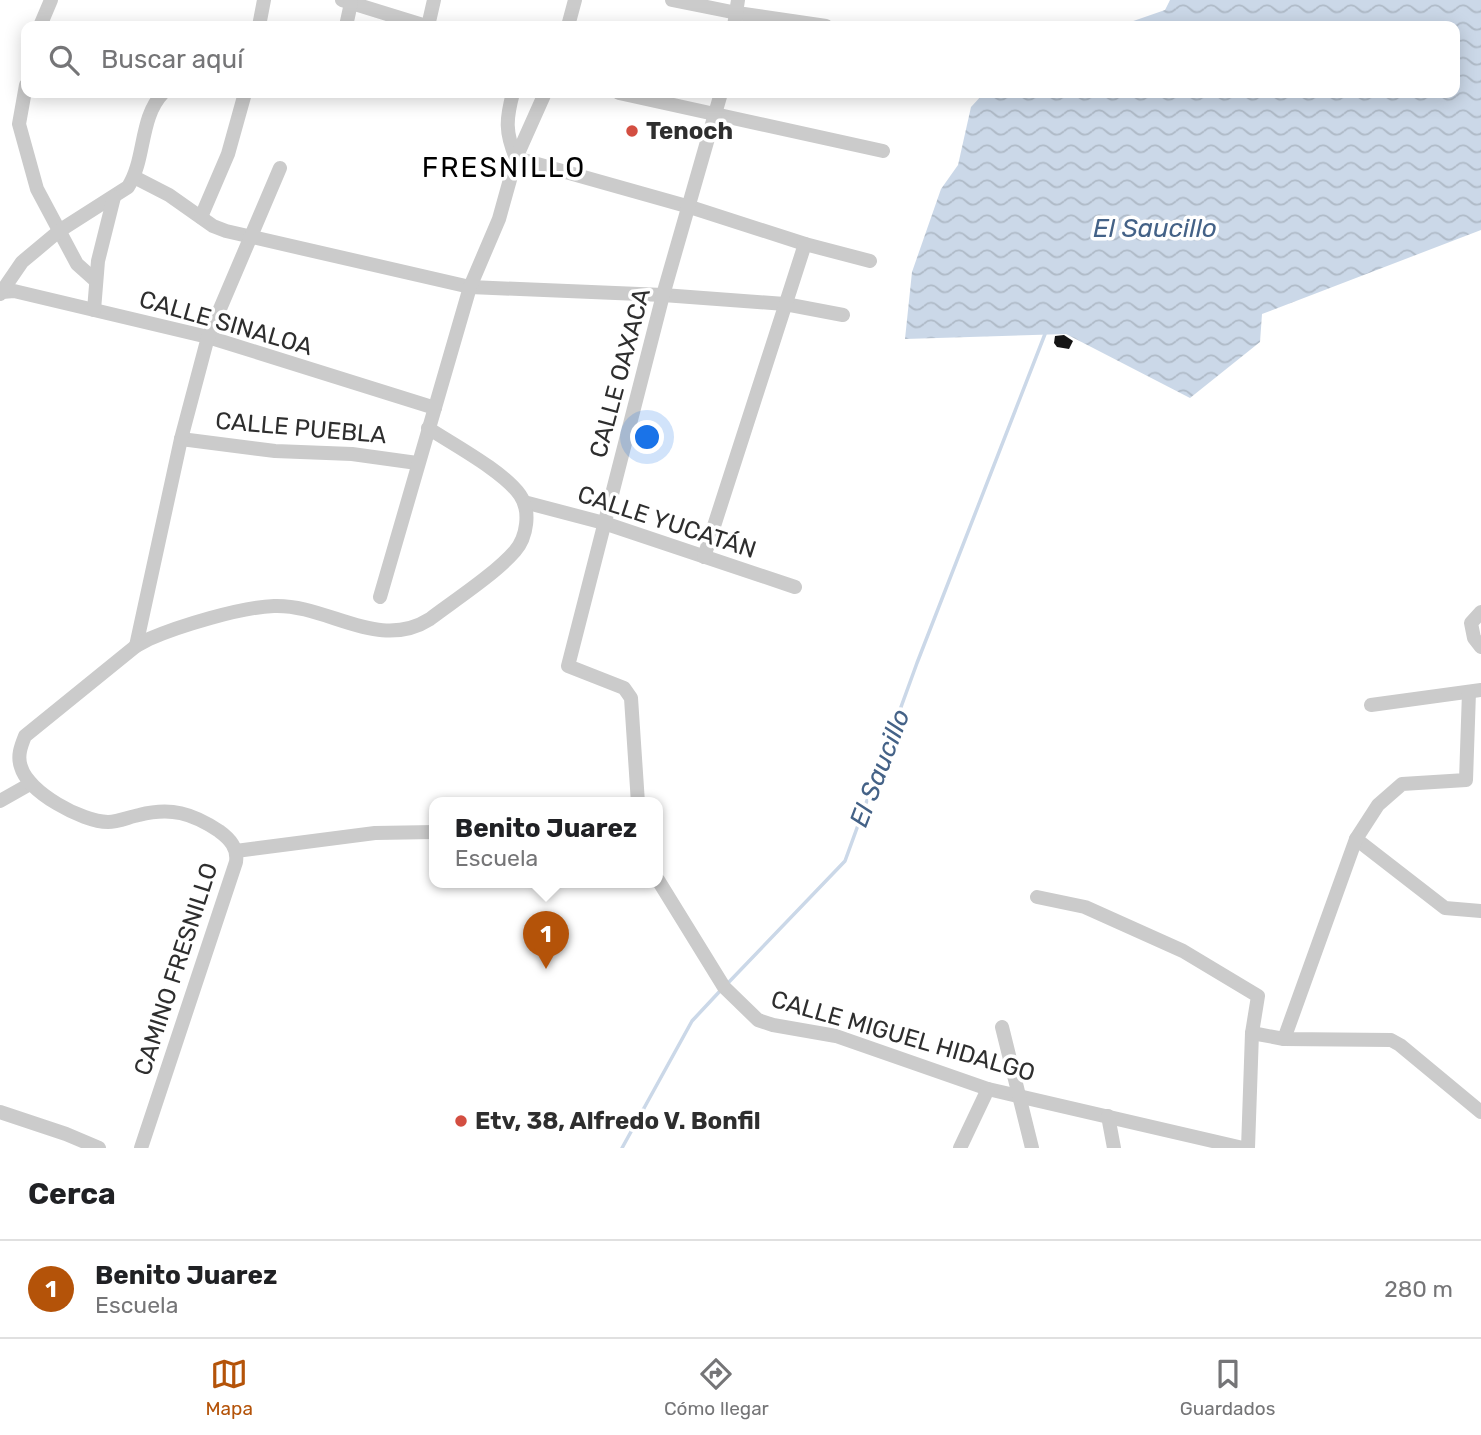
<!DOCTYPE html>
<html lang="es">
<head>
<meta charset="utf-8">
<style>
  :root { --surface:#fff; --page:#f2f2f2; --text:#202124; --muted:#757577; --line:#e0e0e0; --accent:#b45309 }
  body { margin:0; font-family:Rubik,sans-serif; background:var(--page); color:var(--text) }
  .you { position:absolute; left:648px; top:438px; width:24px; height:24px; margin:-18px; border:5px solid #fff; border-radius:50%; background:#1a73e8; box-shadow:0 0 0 10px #1a73e833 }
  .badge { display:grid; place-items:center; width:46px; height:46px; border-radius:50%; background:var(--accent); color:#fff; font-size:23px; font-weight:700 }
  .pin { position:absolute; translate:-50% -58px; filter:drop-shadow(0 2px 4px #0008) }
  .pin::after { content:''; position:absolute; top:37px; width:24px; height:21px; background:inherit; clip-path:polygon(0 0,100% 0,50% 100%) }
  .popup { position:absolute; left:429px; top:797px; width:234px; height:91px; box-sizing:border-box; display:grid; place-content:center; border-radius:14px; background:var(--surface); filter:drop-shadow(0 2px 5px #0005); font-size:23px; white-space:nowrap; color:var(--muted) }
  .popup b { font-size:26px; color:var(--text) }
  .popup::after { content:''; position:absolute; left:50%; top:100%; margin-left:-14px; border:14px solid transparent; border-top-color:var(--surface) }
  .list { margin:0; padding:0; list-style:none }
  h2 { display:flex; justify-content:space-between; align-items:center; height:91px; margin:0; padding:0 28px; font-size:30px }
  h2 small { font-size:23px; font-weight:400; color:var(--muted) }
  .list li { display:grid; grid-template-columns:46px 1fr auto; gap:21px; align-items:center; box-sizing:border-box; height:98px; padding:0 28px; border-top:2px solid var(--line) }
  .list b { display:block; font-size:26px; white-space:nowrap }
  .list p { margin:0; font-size:23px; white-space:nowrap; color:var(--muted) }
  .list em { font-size:23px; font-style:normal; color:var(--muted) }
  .icon { flex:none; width:38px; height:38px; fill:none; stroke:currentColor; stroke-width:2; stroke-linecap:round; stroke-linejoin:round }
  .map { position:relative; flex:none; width:1481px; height:1148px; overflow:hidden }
  .search { position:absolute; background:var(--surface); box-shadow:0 4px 18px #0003; left:21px; right:21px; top:21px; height:77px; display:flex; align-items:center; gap:18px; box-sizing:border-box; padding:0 24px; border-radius:14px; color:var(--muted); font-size:26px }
  .sheet { height:189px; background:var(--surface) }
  nav { display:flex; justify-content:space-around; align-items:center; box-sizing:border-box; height:98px; border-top:2px solid var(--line); background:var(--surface); font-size:19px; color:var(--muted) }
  nav a { display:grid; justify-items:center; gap:4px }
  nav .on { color:var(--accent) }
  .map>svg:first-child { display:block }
  .water { fill:url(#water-waves) }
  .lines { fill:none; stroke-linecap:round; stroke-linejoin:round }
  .stream { stroke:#cbd8e8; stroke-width:3.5 }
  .building { fill:#151515 }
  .minor { stroke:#cbcbcb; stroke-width:14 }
  .poi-dot { fill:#d34e41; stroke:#fff; stroke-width:2.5 }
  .labels { text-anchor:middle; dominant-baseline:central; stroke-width:7; stroke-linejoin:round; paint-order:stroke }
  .poi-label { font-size:24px; font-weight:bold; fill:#2e2e2e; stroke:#fff; text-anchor:start }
  .street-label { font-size:24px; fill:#2e2e2e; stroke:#fff }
  .water-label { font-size:26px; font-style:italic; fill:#446287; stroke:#fff }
  .quarter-label { font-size:28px; letter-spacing:2px; fill:#000; stroke:#fff }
</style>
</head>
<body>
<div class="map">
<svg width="1481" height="1148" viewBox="0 0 1481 1148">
  <defs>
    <pattern id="water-waves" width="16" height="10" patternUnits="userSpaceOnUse" patternTransform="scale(1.75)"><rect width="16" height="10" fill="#cbd8e8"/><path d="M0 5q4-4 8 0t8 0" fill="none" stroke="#afbac7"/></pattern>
  </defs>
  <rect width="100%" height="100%" fill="#fff"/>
  <!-- water -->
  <path class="water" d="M1170,0H1481V230L1262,314L1260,342L1190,398L1066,334L905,339L912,272L941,189L958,165L971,107L984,93H1455V26H1119L1165,10Z"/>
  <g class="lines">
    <!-- stream -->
    <g class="stream">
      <path d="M728,983L845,861L917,663L1045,334"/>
      <path d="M622,1148L692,1021L720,991"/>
    </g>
  </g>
  <!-- building -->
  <path class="building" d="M1064,335L1073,341L1069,349L1057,347L1054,343L1055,336Z"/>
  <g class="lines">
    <!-- minor -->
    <g class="minor">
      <path d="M342,0L426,26"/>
      <path d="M672,0L737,13L826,26"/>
      <path d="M40,26L51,0"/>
      <path d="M259,26L264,0"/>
      <path d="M346,26L351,3"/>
      <path d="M428,26L434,0"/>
      <path d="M568,26L575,0"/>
      <path d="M734,26L738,0"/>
      <path d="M26,85L19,124L37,189L77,264L96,281"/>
      <path d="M513,93C506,119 505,132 516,158L690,207L805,244L870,261"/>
      <path d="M619,93L883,151"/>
      <path d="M134,177L169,195L213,226L226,231L470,287L663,295L785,304L843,315"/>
      <path d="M201,217L228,154L245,93"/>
      <path d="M2,292L14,291L208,337L435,408"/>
      <path d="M0,294L22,262L59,231L128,187C146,159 139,118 163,93"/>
      <path d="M94,310L98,261L114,197"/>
      <path d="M181,439L275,451L352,454L417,463"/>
      <path d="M524,502L604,523L795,587"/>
      <path d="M704,557L805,244"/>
      <path d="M380,597L470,287L499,219L516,158L545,93"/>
      <path d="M1481,612L1471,623L1474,638L1481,647"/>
      <path d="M136,646L181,439L208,337L280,168"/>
      <path d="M1371,705L1481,690"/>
      <path d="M0,801L30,784"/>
      <path d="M638,803L631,698L624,688L568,666L663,295L721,93"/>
      <path d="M1356,839L1445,908L1481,911"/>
      <path d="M236,851L375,833L434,832"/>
      <path d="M658,880L724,987L758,1020L773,1025L836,1036L988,1089L1243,1148"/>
      <path d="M1037,897L1085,907L1183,951L1258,996L1252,1033L1248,1148"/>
      <path d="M1002,1027L1032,1148"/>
      <path d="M1252,1033L1284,1039L1391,1040L1400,1045L1481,1112"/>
      <path d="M1284,1039L1356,839L1378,805L1402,784L1466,780L1469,692"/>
      <path d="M0,1112L66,1134L99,1148"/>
      <path d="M1108,1116L1114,1148"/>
      <path d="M141,1148L236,862C238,848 230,839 219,831C192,813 171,807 139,815C129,817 118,822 108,822C82,822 28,792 21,767C17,756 21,746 25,736L136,646L149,639C179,626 241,607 274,606C328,604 378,652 430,619C455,600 495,574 515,551C527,537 531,511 520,495C503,471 454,445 428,428"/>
      <path d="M960,1148L988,1089"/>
    </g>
  </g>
  <!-- markers -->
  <g class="poi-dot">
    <circle cx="632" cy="131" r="7"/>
    <circle cx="461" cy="1121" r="7"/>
  </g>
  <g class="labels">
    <!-- poi labels -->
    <g class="poi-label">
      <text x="646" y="131">Tenoch</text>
      <text x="475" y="1121">Etv, 38, Alfredo V. Bonfil</text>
    </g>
    <!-- street labels -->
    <g class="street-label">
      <text transform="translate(226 323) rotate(16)">CALLE SINALOA</text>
      <text transform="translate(620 373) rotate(-75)">CALLE OAXACA</text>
      <text transform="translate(301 428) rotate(5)">CALLE PUEBLA</text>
      <text transform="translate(667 522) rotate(18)">CALLE YUCATÁN</text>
      <text transform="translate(176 969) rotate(-72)">CAMINO FRESNILLO</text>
      <text transform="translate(903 1036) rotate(16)">CALLE MIGUEL HIDALGO</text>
    </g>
    <!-- water labels -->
    <g class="water-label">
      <text x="1155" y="228">El Saucillo</text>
      <text transform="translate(880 768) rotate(-69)">El Saucillo</text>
    </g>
    <!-- quarter labels -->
    <g class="quarter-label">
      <text x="504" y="167">FRESNILLO</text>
    </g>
  </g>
</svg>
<div class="you"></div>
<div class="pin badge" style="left:546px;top:969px">1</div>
<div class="popup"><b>Benito Juarez</b>Escuela</div>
<div class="search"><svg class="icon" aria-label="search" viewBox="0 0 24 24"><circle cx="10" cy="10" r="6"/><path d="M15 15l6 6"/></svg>Buscar aquí</div>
</div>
<section class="sheet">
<h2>Cerca<small></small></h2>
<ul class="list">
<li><span class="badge">1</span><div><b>Benito Juarez</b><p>Escuela</p></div><em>280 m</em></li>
</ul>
</section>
<nav>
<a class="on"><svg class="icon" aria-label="map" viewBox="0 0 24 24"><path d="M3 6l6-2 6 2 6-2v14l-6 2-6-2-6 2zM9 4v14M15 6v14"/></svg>Mapa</a>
<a><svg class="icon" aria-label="directions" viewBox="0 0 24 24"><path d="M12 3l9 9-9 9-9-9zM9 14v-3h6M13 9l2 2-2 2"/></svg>Cómo llegar</a>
<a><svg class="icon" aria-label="saved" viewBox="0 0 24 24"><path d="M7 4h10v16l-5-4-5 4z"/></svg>Guardados</a>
</nav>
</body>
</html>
